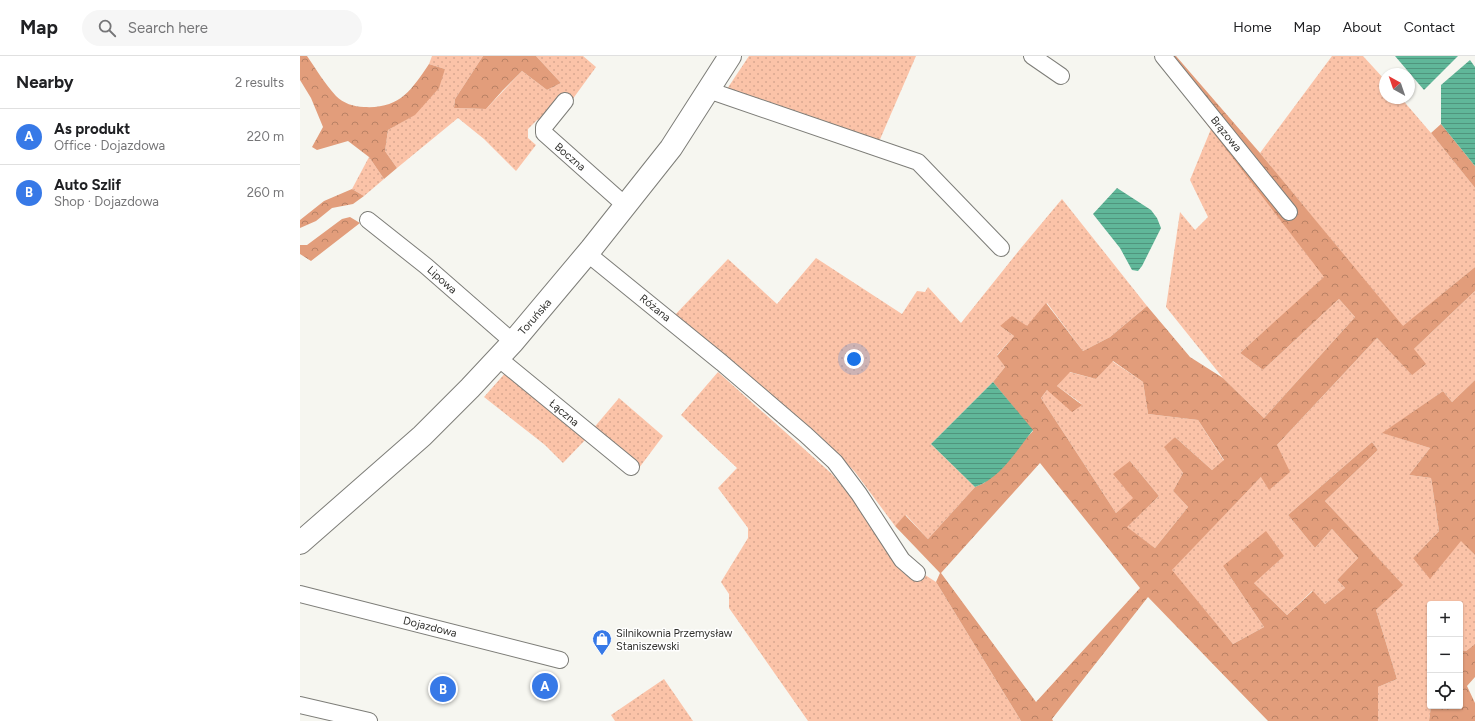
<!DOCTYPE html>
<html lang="en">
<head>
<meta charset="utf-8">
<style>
  :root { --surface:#fff; --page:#f6f6f6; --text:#202124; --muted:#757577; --line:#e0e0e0; --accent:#3779e7 }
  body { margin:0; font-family:Figtree,sans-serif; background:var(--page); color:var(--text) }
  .controls { position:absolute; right:12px; bottom:12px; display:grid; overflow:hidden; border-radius:4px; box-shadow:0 1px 3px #0004 }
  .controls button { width:36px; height:36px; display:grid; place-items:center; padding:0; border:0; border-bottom:1px solid var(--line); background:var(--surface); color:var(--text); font:20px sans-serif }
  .compass { position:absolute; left:1079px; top:12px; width:36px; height:36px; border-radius:50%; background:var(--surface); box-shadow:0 1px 3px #0004; rotate:320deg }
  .you { position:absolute; left:554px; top:303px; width:14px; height:14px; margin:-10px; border:3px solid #fff; border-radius:50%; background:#1a73e8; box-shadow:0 0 0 6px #1a73e833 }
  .badge { display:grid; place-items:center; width:26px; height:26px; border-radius:50%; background:var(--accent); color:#fff; font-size:13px; font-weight:700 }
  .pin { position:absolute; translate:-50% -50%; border:2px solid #fff; box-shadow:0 1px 4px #0006 }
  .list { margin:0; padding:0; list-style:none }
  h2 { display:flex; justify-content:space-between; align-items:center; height:52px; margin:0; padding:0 16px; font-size:17px }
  h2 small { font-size:13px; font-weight:400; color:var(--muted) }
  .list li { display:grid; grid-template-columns:26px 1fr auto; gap:12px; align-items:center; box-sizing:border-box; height:56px; padding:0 16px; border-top:1px solid var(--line) }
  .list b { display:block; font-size:15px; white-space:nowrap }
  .list p { margin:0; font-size:13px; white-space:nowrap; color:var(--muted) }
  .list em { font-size:13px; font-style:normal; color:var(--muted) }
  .icon { flex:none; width:22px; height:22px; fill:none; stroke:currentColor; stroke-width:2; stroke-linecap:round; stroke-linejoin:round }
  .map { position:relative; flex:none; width:1175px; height:665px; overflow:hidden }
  header { display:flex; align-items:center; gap:24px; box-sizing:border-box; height:56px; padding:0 20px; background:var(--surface); border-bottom:1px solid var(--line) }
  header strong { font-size:19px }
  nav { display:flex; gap:22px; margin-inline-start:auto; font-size:14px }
  .search { width:280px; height:36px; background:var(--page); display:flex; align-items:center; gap:10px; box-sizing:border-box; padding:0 14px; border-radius:22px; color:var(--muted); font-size:15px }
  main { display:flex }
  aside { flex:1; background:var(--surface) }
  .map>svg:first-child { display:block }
  .grass { fill:url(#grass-dots) }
  .forest { fill:url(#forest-crowns); fill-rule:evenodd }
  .water { fill:url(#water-rules) }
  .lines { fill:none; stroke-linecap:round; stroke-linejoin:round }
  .minor-casing { stroke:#7d7d78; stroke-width:18 }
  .secondary-casing { stroke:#7d7d78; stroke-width:24 }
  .minor { stroke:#fff; stroke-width:16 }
  .secondary { stroke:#fff; stroke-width:22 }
  .labels { text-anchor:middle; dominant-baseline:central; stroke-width:3; stroke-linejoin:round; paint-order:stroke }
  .street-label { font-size:11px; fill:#31312e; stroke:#fff }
  .poi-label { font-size:11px; fill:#31312e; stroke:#fff; text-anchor:start }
</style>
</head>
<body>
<header>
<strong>Map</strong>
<div class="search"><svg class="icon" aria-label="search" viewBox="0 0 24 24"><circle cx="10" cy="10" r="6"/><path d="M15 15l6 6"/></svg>Search here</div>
<nav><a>Home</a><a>Map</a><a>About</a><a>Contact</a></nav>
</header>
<main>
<aside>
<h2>Nearby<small>2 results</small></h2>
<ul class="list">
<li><span class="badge">A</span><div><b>As produkt</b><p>Office · Dojazdowa</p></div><em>220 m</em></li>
<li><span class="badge">B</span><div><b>Auto Szlif</b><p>Shop · Dojazdowa</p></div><em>260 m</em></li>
</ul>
</aside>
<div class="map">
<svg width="1175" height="665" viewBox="0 0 1175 665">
  <defs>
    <pattern id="grass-dots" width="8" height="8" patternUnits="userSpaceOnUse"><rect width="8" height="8" fill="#fbc3a8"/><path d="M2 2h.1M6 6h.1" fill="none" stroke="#d8a891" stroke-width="1.8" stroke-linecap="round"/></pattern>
    <pattern id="forest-crowns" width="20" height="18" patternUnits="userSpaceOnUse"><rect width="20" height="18" fill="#e29d7b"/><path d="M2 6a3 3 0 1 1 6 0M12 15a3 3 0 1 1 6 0" fill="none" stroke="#b88165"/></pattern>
    <pattern id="water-rules" width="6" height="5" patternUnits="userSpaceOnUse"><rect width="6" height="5" fill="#60b799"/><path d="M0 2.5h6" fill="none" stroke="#50957d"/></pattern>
  </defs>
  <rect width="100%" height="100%" fill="#f6f6f0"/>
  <!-- grass -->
  <g class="grass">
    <path d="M132,0H183L155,43L154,52L186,53L222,15L247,34L261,27L236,0H283L296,11L272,44L246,63L237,64L228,73V82L236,89L216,115L184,83L158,62L97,112L85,95L88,74L114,59L145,13L129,8Z"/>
    <path d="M449,0H616L578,88L427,33Z"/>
    <path d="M1032,0H1063L1085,24V42H1101L1131,77L1175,132V211L1103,271L960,97Z"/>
    <path d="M911,73L1025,221L940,297L963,314L1039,243L1055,261L964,362L923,322L866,251L880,156L895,174L908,161L890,124Z"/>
    <path d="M69,101L84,123L64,140L52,133Z"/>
    <path d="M762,143L847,250L810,281L783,295L747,247L727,271L700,270L714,280L697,299L705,311L693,326L631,388L675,431L628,483L606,459L595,470L555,416L520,380L374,260L428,203L477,248L516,202L602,258L617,235L625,236L628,231L661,267L721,192Z"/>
    <path d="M1175,235V324L1152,346L1143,335L1083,377L1130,392L1109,419L1131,422L1139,475L1113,502L1161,484L1175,499V588L1166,595L1160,594V548H1130L1131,650L1129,665H1078V631L1097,623L1076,554L1102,529L1025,445L1078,394L1072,386L988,459L1015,492L1032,473L1058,502L1037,524L1045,532L1025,548L1012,535L987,559L954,527L923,510L964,571L933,588L871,514L961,421L977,389L1077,282L1112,318L1114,293Z"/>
    <path d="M812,305L843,326L848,358L898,364L924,405L912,414L875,381L865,392L883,417L873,435L888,451L855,492L826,471L859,440L830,405L834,442L816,457L741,342L747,334L782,348L757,330L769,316L796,323Z"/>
    <path d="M207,315L287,382L263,407L245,389L184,341Z"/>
    <path d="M418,316L532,418L618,521L622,517L636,526L721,665H508L429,552V538L421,526L448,482V472L418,432L437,412L381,359Z"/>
    <path d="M319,342L363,380L339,412L292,374Z"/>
    <path d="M364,623L393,665H315L311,659Z"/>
  </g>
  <!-- forest -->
  <g class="forest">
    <path d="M0,0H7C16,13 25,28 36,40C43,47 54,51 64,51C99,53 111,35 129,8L145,13L139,32L115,59L88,74L85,95L97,112L84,123L69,101L48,85L17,94L12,91L23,71L11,42L0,24Z"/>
    <path d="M183,0H236L261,27L247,34L222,15L203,34L186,53L154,52L155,43Z"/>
    <path d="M867,0H876L960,97L1103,270L1175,211V235L1114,293L1126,308L1112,319L1077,282L977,389L990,416L969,434L961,421L872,514L933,588L964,571L923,510L966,475L984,500L954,527L987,559L1013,535L1025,548L1045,532L1037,524L1058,502L1032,473L1015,492L988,459L1072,386L1078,394L1025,445L1103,529L1076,554L1097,623L1078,631V665H968L848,541L752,663L753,665H721L636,526L640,517L595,470L605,459L628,483L675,431L684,427L733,375L693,326L705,311L697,300L714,280L700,270L712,260L727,270L746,247L783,295L810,281L847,250L890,301L923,322L964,362L1055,261L1039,243L963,314L940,297L1024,221L859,6ZM813,305L843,326L848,358L898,364L924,404L912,414L875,381L864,391L883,417L873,435L888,451L855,492L827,471L859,440L830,405L813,418L833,442L816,457L741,342L747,334L772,356L782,349L757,330L770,316L796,323ZM740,407L840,532L736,646L641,517Z"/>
    <path d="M1141,68L1175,110V132L1131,77Z"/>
    <path d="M52,133L64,140L53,148L32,152L16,165L0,172V164L24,145Z"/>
    <path d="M50,161L60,167L11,205L0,198V189H7L42,163Z"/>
    <path d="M1175,324V499L1161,485L1130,523L1113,502L1139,475L1131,422L1109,419L1130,392L1082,377L1143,335L1152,346Z"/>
    <path d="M1175,588V621L1167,630L1175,647V665H1129L1131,650H1160V594L1166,595Z"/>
  </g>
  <!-- water -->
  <g class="water">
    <path d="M1095,0H1158L1124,34Z"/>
    <path d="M1170,4L1175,11V110L1141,68V29Z"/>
    <path d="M817,132L851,154L857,162L861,172L842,210L838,215L832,214L820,192L793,158Z"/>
    <path d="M693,326L733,374C716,395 701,422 675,431L631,388Z"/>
  </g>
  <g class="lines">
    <defs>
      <g id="minor">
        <path d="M732,0L761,20"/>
        <path d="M863,0L989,156"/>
        <path d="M408,34L618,106L701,192"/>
        <path d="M265,45L244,71V77L326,150"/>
        <path d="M68,164L126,210L213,286"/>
        <path d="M288,198L422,307L506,379L535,406L559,438L602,504L617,517"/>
        <path d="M198,302L331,411"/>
        <path d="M0,538L260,604"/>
        <path d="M0,649L69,665"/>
      </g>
      <path id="secondary" d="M0,487L122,380L170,332L213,286L291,193L371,92L430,0"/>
    </defs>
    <!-- minor casing -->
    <use href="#minor" class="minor-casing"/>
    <!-- secondary casing -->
    <use href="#secondary" class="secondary-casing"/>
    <!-- minor -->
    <use href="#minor" class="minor"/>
    <!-- secondary -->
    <use href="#secondary" class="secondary"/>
  </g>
  <!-- icons -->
  <defs>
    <symbol id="shop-pin" viewBox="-11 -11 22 30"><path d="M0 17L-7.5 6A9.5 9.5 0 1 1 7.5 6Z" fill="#3779e7" stroke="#fff"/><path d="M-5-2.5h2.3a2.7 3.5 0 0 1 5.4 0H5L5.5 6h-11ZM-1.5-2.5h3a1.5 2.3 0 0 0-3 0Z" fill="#fff"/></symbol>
  </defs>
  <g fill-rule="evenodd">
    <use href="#shop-pin" x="291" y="572" width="22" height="30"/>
  </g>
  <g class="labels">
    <!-- street labels -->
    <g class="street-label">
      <text transform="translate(926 78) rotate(51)">Brązowa</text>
      <text transform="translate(270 101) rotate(41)">Boczna</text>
      <text transform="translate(142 224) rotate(42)">Lipowa</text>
      <text transform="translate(355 252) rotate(39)">Różana</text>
      <text transform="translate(235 261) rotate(-49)">Toruńska</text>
      <text transform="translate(264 357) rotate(40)">Łączna</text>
      <text transform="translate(130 571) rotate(14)">Dojazdowa</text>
    </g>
    <!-- poi labels -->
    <g class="poi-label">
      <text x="316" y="577">Silnikownia Przemysław<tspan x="316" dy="13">Staniszewski</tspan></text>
    </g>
  </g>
</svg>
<div class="controls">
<button>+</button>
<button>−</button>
<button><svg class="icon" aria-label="locate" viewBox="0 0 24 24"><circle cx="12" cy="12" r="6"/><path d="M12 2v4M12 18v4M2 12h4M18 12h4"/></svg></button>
</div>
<svg class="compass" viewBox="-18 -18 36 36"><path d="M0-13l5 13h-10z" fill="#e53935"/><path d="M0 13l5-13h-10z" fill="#757577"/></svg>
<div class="you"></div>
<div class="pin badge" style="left:245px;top:630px">A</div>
<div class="pin badge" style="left:143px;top:633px">B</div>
</div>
</main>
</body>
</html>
